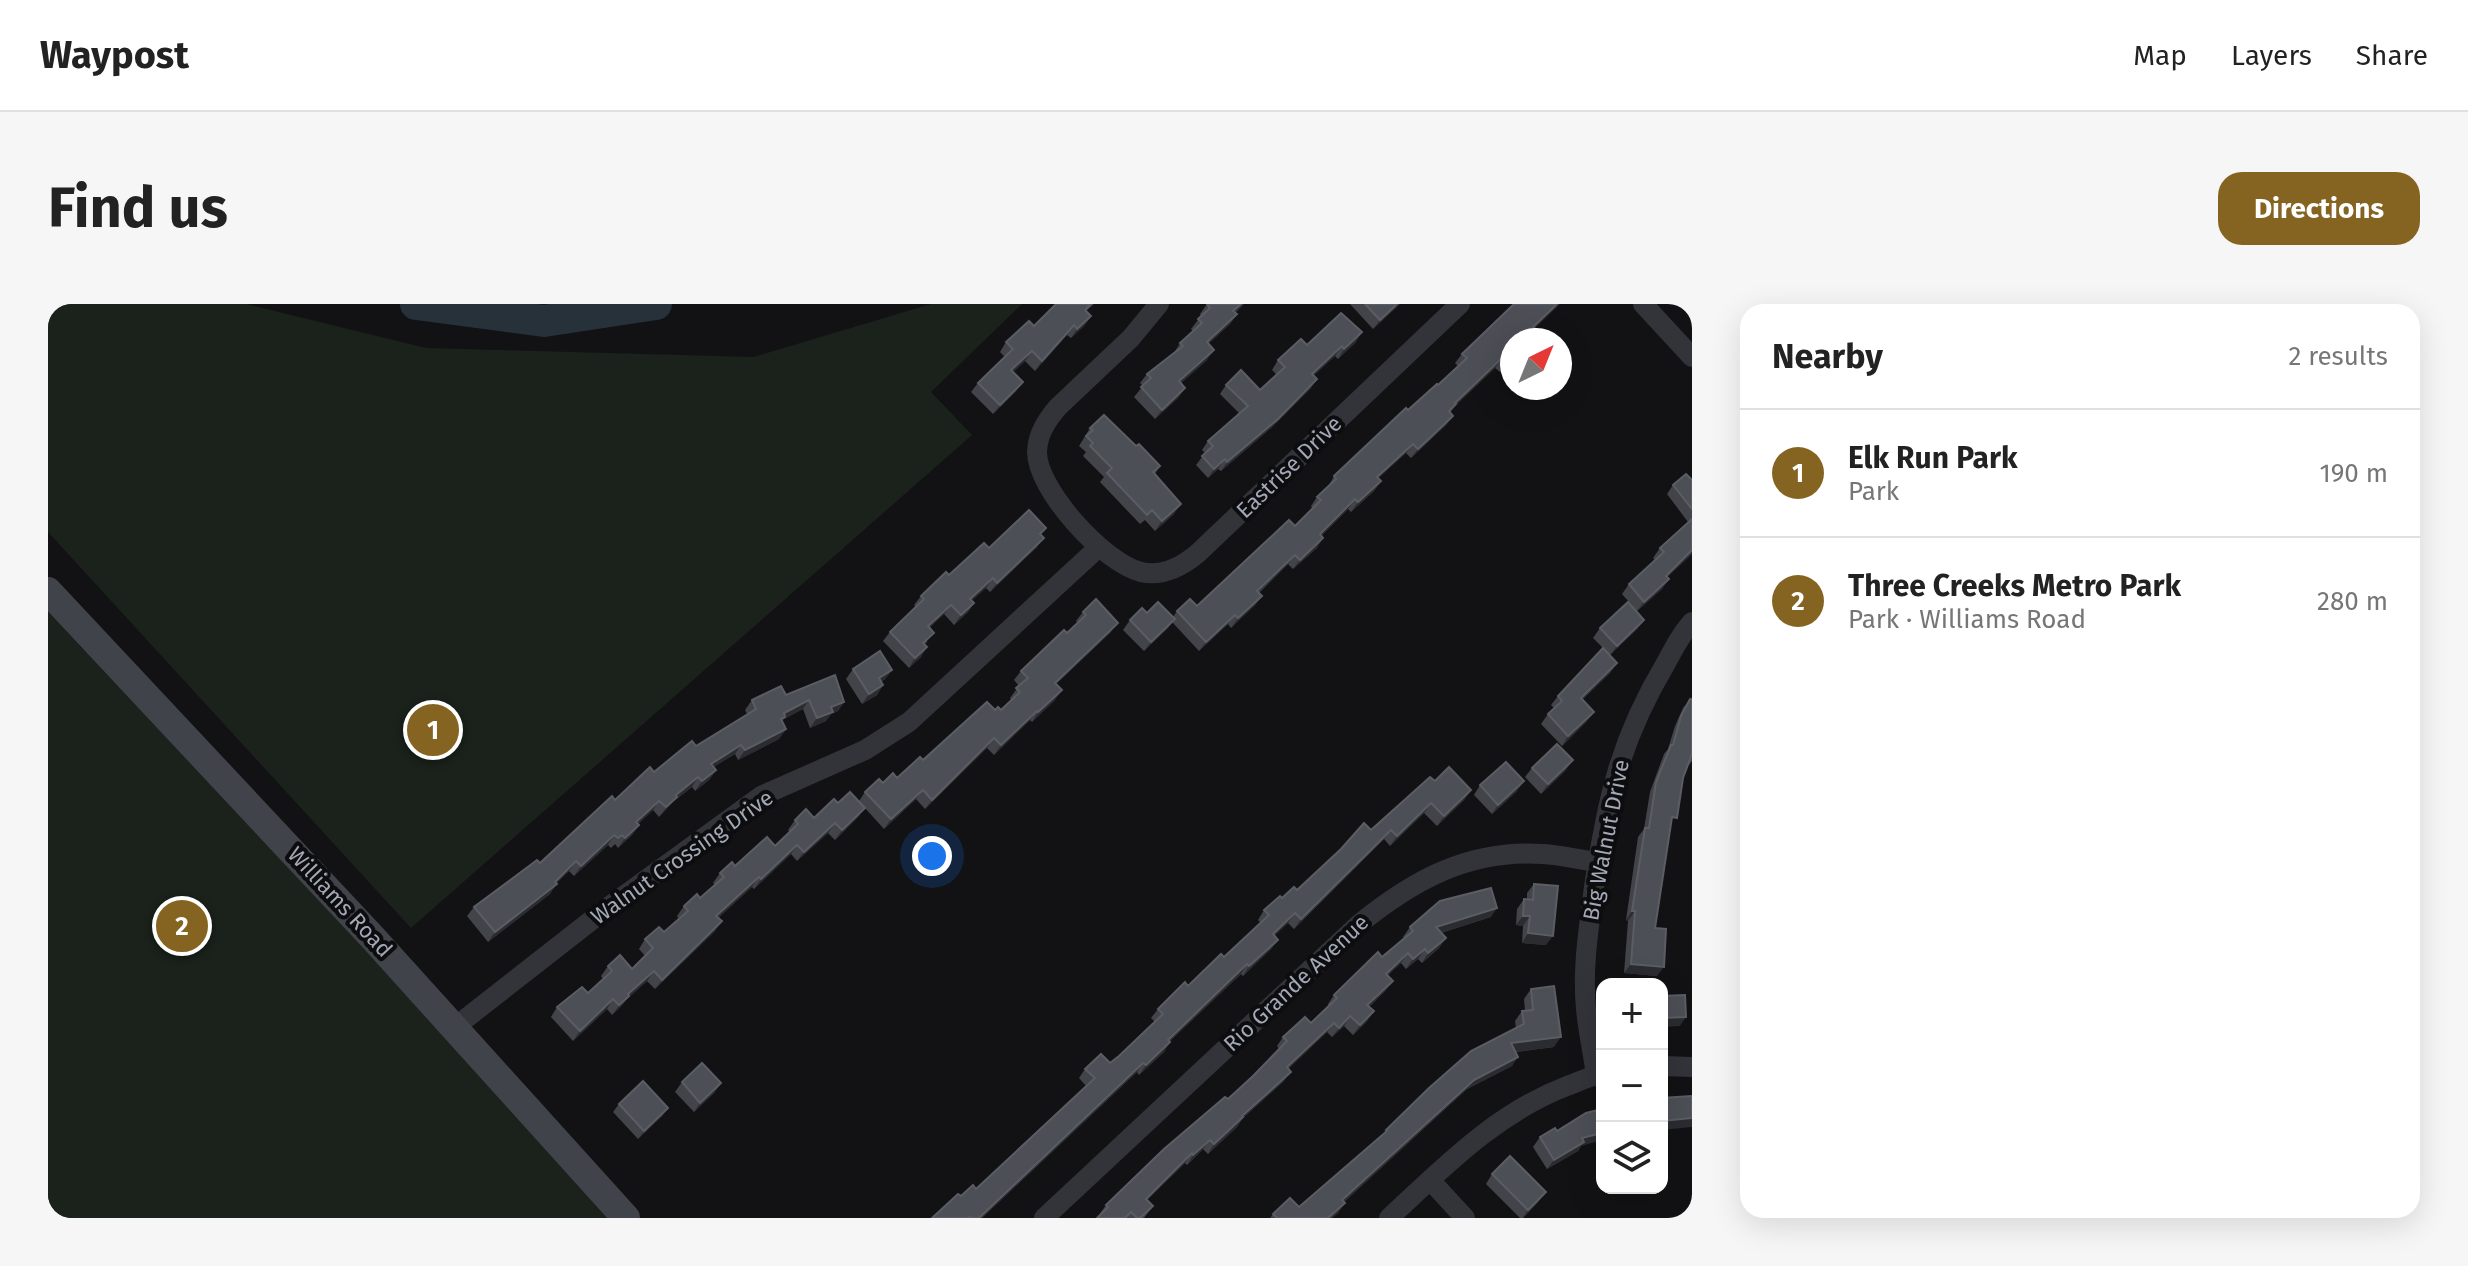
<!DOCTYPE html>
<html lang="en">
<head>
<meta charset="utf-8">
<style>
  :root { --surface:#fff; --page:#f6f6f6; --text:#222; --muted:#767676; --line:#e0e0e0; --accent:#856321 }
  body { margin:0; font-family:"Fira Sans",sans-serif; background:var(--page); color:var(--text) }
  .controls { position:absolute; right:24px; bottom:24px; display:grid; overflow:hidden; border-radius:16px; box-shadow:0 8px 32px #0002 }
  .controls button { width:72px; height:72px; display:grid; place-items:center; padding:0; border:0; border-bottom:2px solid var(--line); background:var(--surface); color:var(--text); font:40px sans-serif }
  .compass { position:absolute; left:1452px; top:24px; width:72px; height:72px; border-radius:50%; background:var(--surface); box-shadow:0 8px 32px #0002; rotate:43deg }
  .you { position:absolute; left:884px; top:552px; width:28px; height:28px; margin:-20px; border:6px solid #fff; border-radius:50%; background:#1a73e8; box-shadow:0 0 0 12px #1a73e833 }
  .badge { display:grid; place-items:center; width:52px; height:52px; border-radius:50%; background:var(--accent); color:#fff; font-size:26px; font-weight:700 }
  .pin { position:absolute; translate:-50% -50%; border:4px solid #fff; box-shadow:0 2px 8px #0006 }
  .list { margin:0; padding:0; list-style:none }
  h2 { display:flex; justify-content:space-between; align-items:center; height:104px; margin:0; padding:0 32px; font-size:34px }
  h2 small { font-size:26px; font-weight:400; color:var(--muted) }
  .list li { display:grid; grid-template-columns:52px 1fr auto; gap:24px; align-items:center; box-sizing:border-box; height:128px; padding:0 32px; border-top:2px solid var(--line) }
  .list b { display:block; font-size:30px; white-space:nowrap }
  .list p { margin:0; font-size:26px; white-space:nowrap; color:var(--muted) }
  .list em { font-size:26px; font-style:normal; color:var(--muted) }
  .icon { flex:none; width:44px; height:44px; fill:none; stroke:currentColor; stroke-width:2; stroke-linecap:round; stroke-linejoin:round }
  .map { position:relative; flex:none; width:1644px; height:914px; overflow:hidden; border-radius:24px }
  header { display:flex; align-items:center; gap:48px; box-sizing:border-box; height:112px; padding:0 40px; background:var(--surface); border-bottom:2px solid var(--line) }
  header strong { font-size:38px }
  nav { display:flex; gap:44px; margin-inline-start:auto; font-size:28px }
  .intro { display:flex; align-items:center; justify-content:space-between; box-sizing:border-box; height:192px; padding:0 48px }
  h1 { margin:0; font-size:56px }
  .button { padding:20px 36px; border-radius:24px; background:var(--accent); color:#fff; font-size:28px; font-weight:700 }
  main { display:flex; gap:48px; padding:0 48px }
  aside { flex:1; background:var(--surface); border-radius:24px; box-shadow:0 8px 32px #0002 }
  .map>svg:first-child { display:block }
  .green { fill:#1a221b }
  .lines { fill:none; stroke-linecap:round; stroke-linejoin:round }
  .river { stroke:#273139; stroke-width:32 }
  .minor { stroke:#33343a; stroke-width:20 }
  .secondary { stroke:#41434a; stroke-width:28 }
  .wall { fill:#43444a }
  .shaded-wall { fill:#2b2c30 }
  .building { fill:#4d4f56; stroke:#5b5d65; stroke-width:2 }
  .labels { text-anchor:middle; dominant-baseline:central; stroke-width:8; stroke-linejoin:round; paint-order:stroke }
  .street-label { font-size:22px; fill:#a2a8b6; stroke:#0d0d0f }
</style>
</head>
<body>
<header>
<strong>Waypost</strong>
<nav><a>Map</a><a>Layers</a><a>Share</a></nav>
</header>
<div class="intro"><h1>Find us</h1><a class="button">Directions</a></div>
<main>
<div class="map">
<svg width="1644" height="914" viewBox="0 0 1644 914">
  <rect width="100%" height="100%" fill="#121214"/>
  <!-- green -->
  <g class="green">
    <path d="M0,0H198L378,44L706,53L883,0H974L883,88L924,131L363,624L0,228Z"/>
    <path d="M0,308L264,588L563,914H0Z"/>
  </g>
  <g class="lines">
    <!-- river -->
    <path class="river" d="M368,0L496,17L608,0"/>
    <!-- minor -->
    <g class="minor">
      <path d="M1111,0L1083,34L1010,103C999,116 990,129 989,147C988,185 1056,259 1093,268C1114,273 1133,263 1149,250L1412,0"/>
      <path d="M1595,0L1644,53"/>
      <path d="M407,723L563,601L713,492L817,446L861,418L1051,243"/>
      <path d="M1614,762L1644,763"/>
      <path d="M1548,771C1545,749 1540,727 1538,705C1534,664 1541,623 1546,583C1559,495 1572,436 1618,359C1626,344 1633,330 1644,318"/>
      <path d="M1382,876L1417,914"/>
      <path d="M996,914L1310,621C1365,576 1421,545 1495,550C1513,551 1532,556 1550,558"/>
      <path d="M1341,914C1396,863 1448,809 1519,782C1530,778 1542,772 1554,770"/>
    </g>
    <!-- secondary -->
    <path class="secondary" d="M0,287L325,634L578,914"/>
  </g>
  <!-- wall -->
  <g class="wall">
    <path d="M1008,0H1046L1038,7L1043,12L1036,22L1023,34L1019,31L987,67L977,57L965,68L975,78L968,87L945,110L923,88L930,79L957,53L952,48L958,38L986,22Z"/>
    <path d="M1159,0H1196L1187,9L1189,10L1182,20L1160,40L1159,56L1133,79L1131,93L1107,115L1086,93L1095,82L1092,79L1099,70L1126,49L1132,39L1145,27L1143,25L1153,12L1152,10Z"/>
    <path d="M1302,0H1352L1325,25Z"/>
    <path d="M1487,24L1464,57L1452,68L1447,64L1407,102L1402,109L1405,112L1398,121L1363,154L1358,149L1330,174L1333,177L1326,187L1303,208L1300,205L1273,232L1269,244L1245,265L1240,260L1211,289L1214,292L1207,301L1183,324L1180,320L1151,347L1124,318L1120,324L1096,347L1075,326L1082,316L1099,309L1125,313L1129,307L1149,302L1247,222L1264,204L1263,202L1269,193L1280,183L1286,172L1360,106L1390,81L1410,62L1407,59L1414,50Z"/>
    <path d="M1308,38L1290,55L1287,52L1266,71L1263,84L1223,124L1173,167L1170,165L1160,174L1148,161L1157,149L1154,146L1160,137L1191,109L1172,90L1178,81L1212,86L1229,71L1224,66L1230,56L1259,41Z"/>
    <path d="M1042,124L1088,142L1112,162L1107,170L1126,210L1107,227L1097,216L1092,220L1052,178L1056,173L1035,152L1038,148L1031,142Z"/>
    <path d="M1644,176V250L1619,273L1614,285L1589,307L1574,290L1581,280L1607,256L1605,254L1612,244L1640,218L1619,190L1625,181Z"/>
    <path d="M993,231L989,243L942,288L938,284L924,296L926,299L920,308L906,321L896,310L881,324L879,338L877,340L873,353L861,364L835,337L842,328L868,303L866,301L873,292L941,244Z"/>
    <path d="M1035,308L1063,328L1008,380L1007,396L984,418L982,416L946,451L939,444L877,505L868,495L836,525L817,504L810,513L787,536L780,529L749,557L743,550L706,585L704,583L670,614L667,627L607,685L599,677L579,695L574,701L564,711L559,705L525,737L503,713L509,703L540,689L555,675L553,672L560,662L584,665L597,652L591,645L597,635L616,628L631,615L629,612L636,602L652,594L667,581L665,579L672,569L727,542L742,528L740,526L747,516L766,514L790,499L811,497L817,488L849,474L947,406H953L963,396L962,394L971,382L966,376L973,367L1030,319L1028,317Z"/>
    <path d="M1596,316L1589,325L1562,351L1545,334L1552,324Z"/>
    <path d="M1569,359L1562,369L1534,396L1539,417L1514,442L1493,420L1500,410L1506,404L1503,401L1510,392Z"/>
    <path d="M805,365L844,366L837,375L833,378L835,381L829,391L814,400L798,375Z"/>
    <path d="M738,391L796,398L790,407L783,410L778,417L762,424L755,405L736,415L734,417L738,425L731,435L690,456L687,450L665,463L668,466L661,476L647,487L644,483L626,497L611,513L605,506L590,520L591,521L584,531L570,544L567,540L563,544L560,541L526,572L521,567L508,579L502,590L440,638L419,612L426,603L492,559L567,496L606,468L699,410L697,406L704,396Z"/>
    <path d="M1644,393V457L1641,461L1640,460L1635,474L1622,523L1607,624L1609,672L1576,669L1580,617L1578,616L1590,533L1596,525L1602,488L1616,450L1620,445L1627,422L1635,404Z"/>
    <path d="M1484,464L1518,466L1493,490L1477,473Z"/>
    <path d="M1387,477L1423,486L1416,496L1389,522L1376,509L1342,542L1336,535L1246,625L1240,619L1226,632L1230,636L1223,645L1195,672L1193,670L1122,737L1116,748L1091,771L1089,768L934,914H884L913,892L928,885L1038,782L1031,774L1037,765L1062,759L1071,752L1107,718L1103,714L1110,705L1176,653L1213,619L1210,616L1216,606L1249,586L1323,526Z"/>
    <path d="M1432,481L1469,487L1444,510L1426,491Z"/>
    <path d="M1486,580L1498,641L1474,639L1475,622L1468,621L1469,605L1476,595L1479,596V589Z"/>
    <path d="M1443,613L1393,629L1398,634L1391,644L1374,659L1370,655L1358,665L1353,659L1340,671L1338,686L1321,703L1326,707L1319,717L1305,731L1296,722L1284,733L1279,728L1240,765L1236,777L1194,815L1189,823L1160,850L1155,845L1139,861L1137,859L1099,896L1105,902L1096,914H1049L1058,901L1205,772L1231,745L1229,742L1235,733L1263,719L1281,702L1280,700L1286,691L1356,635L1355,633L1362,623Z"/>
    <path d="M1483,685L1506,743L1468,748L1464,762L1419,785L1296,898L1290,909L1284,914H1222L1225,910L1251,903L1334,832L1338,826L1468,724L1467,717L1474,707H1477L1476,695Z"/>
    <path d="M634,778L673,779L666,789L646,808L627,788Z"/>
    <path d="M571,800L620,804L614,812L590,835L565,808Z"/>
    <path d="M1509,827L1533,842L1530,847L1499,865L1485,843L1492,833Z"/>
    <path d="M1444,870L1491,897L1475,914H1472L1438,880Z"/>
  </g>
  <!-- shaded-wall -->
  <g class="shaded-wall">
    <path d="M1193,0H1196L1179,16L1185,7Z"/>
    <path d="M1349,0H1352L1325,25L1332,16Z"/>
    <path d="M1509,0H1512L1479,32L1485,23Z"/>
    <path d="M1189,10L1182,20L1152,48L1159,38Z"/>
    <path d="M1043,12L1036,22L1023,34L1029,25Z"/>
    <path d="M1026,21L1019,31L987,67L994,57Z"/>
    <path d="M1314,28L1308,38L1290,55L1296,45Z"/>
    <path d="M1294,42L1287,52L1258,79L1264,70Z"/>
    <path d="M1166,46L1159,56L1124,87L1131,77Z"/>
    <path d="M984,47L977,57L957,76L963,66Z"/>
    <path d="M1454,54L1447,64L1407,102L1394,117L1407,99Z"/>
    <path d="M1464,54V57L1452,68L1459,59Z"/>
    <path d="M1269,75L1263,84L1223,124L1173,167L1179,158Z"/>
    <path d="M975,78L968,87L945,110L952,101Z"/>
    <path d="M1137,84L1131,93L1107,115L1114,106Z"/>
    <path d="M1405,112L1398,121L1363,154L1370,145Z"/>
    <path d="M1365,140L1358,149L1322,182L1329,173Z"/>
    <path d="M1177,155L1170,165L1160,174L1166,165Z"/>
    <path d="M1333,177L1326,187L1303,208L1310,198Z"/>
    <path d="M1307,195L1300,205L1265,240L1272,230Z"/>
    <path d="M1133,200L1126,210L1107,227L1114,217Z"/>
    <path d="M996,234L989,243L942,288L949,279Z"/>
    <path d="M1275,234L1269,244L1245,265L1252,256Z"/>
    <path d="M1644,246V250L1611,281L1618,272Z"/>
    <path d="M1247,251L1240,260L1202,296L1209,287Z"/>
    <path d="M945,274L938,284L916,304L922,295Z"/>
    <path d="M1621,275L1614,285L1589,307L1596,298Z"/>
    <path d="M1214,292L1207,301L1183,324L1190,314Z"/>
    <path d="M926,299L920,308L906,321L913,311Z"/>
    <path d="M903,301L896,310L873,331L880,322Z"/>
    <path d="M1187,311L1180,320L1151,347L1158,338Z"/>
    <path d="M1127,315L1120,324L1096,347L1103,338Z"/>
    <path d="M1596,316L1589,325L1562,351L1569,342Z"/>
    <path d="M1070,319L1063,328L1000,388L1007,379Z"/>
    <path d="M879,343L873,353L861,364L867,354Z"/>
    <path d="M1569,359L1562,369L1526,404L1533,394Z"/>
    <path d="M844,366L837,375L824,384L831,374Z"/>
    <path d="M835,381L829,391L814,400L821,390Z"/>
    <path d="M1014,386L1007,396L984,418L990,408Z"/>
    <path d="M761,396L755,405L736,415L731,423L736,409Z"/>
    <path d="M796,398L790,407L783,410L778,417L762,424L769,414L783,403Z"/>
    <path d="M989,407L982,416L946,451L953,441Z"/>
    <path d="M1546,408L1539,417L1514,442L1520,432Z"/>
    <path d="M738,425L731,435L690,456L697,446Z"/>
    <path d="M946,434L939,444L877,505L884,496Z"/>
    <path d="M693,441L687,450L656,469L663,460Z"/>
    <path d="M1525,456L1518,466L1493,490L1500,480Z"/>
    <path d="M668,466L661,476L647,487L654,477Z"/>
    <path d="M650,473L644,483L626,497L611,513L628,491Z"/>
    <path d="M1476,477L1469,487L1444,510L1450,501Z"/>
    <path d="M875,486L868,495L836,525L843,515Z"/>
    <path d="M1423,486L1416,496L1389,522L1396,512Z"/>
    <path d="M611,497L605,506L581,528L588,518Z"/>
    <path d="M1383,499L1376,509L1342,542L1349,532Z"/>
    <path d="M817,504L810,513L787,536L794,526Z"/>
    <path d="M787,519L780,529L749,557L756,548Z"/>
    <path d="M591,521L584,531L570,544L577,534Z"/>
    <path d="M1343,526L1336,535L1246,625L1253,615Z"/>
    <path d="M566,531L560,541L526,572L533,562Z"/>
    <path d="M749,541L743,550L706,585L713,575Z"/>
    <path d="M528,557L521,567L503,585L509,580L502,590L440,638L447,628L507,578Z"/>
    <path d="M711,573L704,583L662,621L668,612Z"/>
    <path d="M1449,604L1443,613L1382,632L1388,623Z"/>
    <path d="M1584,607H1587L1580,617L1578,616Z"/>
    <path d="M1247,609L1240,619L1218,640L1225,630Z"/>
    <path d="M1475,612H1482L1475,622L1468,621Z"/>
    <path d="M674,617L667,627L607,685L614,676Z"/>
    <path d="M1480,629L1505,632L1498,641L1474,639Z"/>
    <path d="M1398,634L1391,644L1374,659L1380,649Z"/>
    <path d="M1230,636L1223,645L1195,672L1201,662Z"/>
    <path d="M1377,645L1370,655L1358,665L1365,655Z"/>
    <path d="M1360,649L1353,659L1331,679L1338,670Z"/>
    <path d="M1199,660L1193,670L1113,745L1120,736Z"/>
    <path d="M1583,660L1616,663L1609,672L1576,669Z"/>
    <path d="M606,667L599,677L579,695L574,701L564,711L580,690Z"/>
    <path d="M1345,677L1338,686L1313,710L1319,701Z"/>
    <path d="M565,695L559,705L525,737L532,727Z"/>
    <path d="M1326,707L1319,717L1305,731L1312,721Z"/>
    <path d="M1302,712L1296,722L1284,733L1291,724Z"/>
    <path d="M1638,713L1632,722L1614,723V714Z"/>
    <path d="M1286,719L1279,728L1232,773L1239,763Z"/>
    <path d="M1513,733L1506,743L1457,749L1463,739Z"/>
    <path d="M1122,738L1116,748L1091,771L1098,761Z"/>
    <path d="M1470,753L1464,762L1419,785L1287,906L1294,896L1426,776Z"/>
    <path d="M1095,759L1089,768L934,914H931Z"/>
    <path d="M1243,768L1236,777L1194,815L1189,823L1160,850L1166,840L1194,812Z"/>
    <path d="M673,779L666,789L646,808L652,799Z"/>
    <path d="M620,804L614,812L590,835L596,827Z"/>
    <path d="M1644,814V823L1614,826V817Z"/>
    <path d="M1554,829V836L1533,842L1530,847L1499,865L1506,856L1534,834Z"/>
    <path d="M1162,836L1155,845L1139,861L1145,851Z"/>
    <path d="M1144,849L1137,859L1091,904L1098,895Z"/>
    <path d="M1498,888L1491,897L1474,914L1480,906Z"/>
    <path d="M1297,899L1290,909L1284,914H1280Z"/>
  </g>
  <!-- building -->
  <g class="building">
    <path d="M1008,0H1043L1037,6L1043,12L1029,25L1026,21L994,57L984,47L963,66L975,78L952,101L930,79L965,45L958,38L981,17L986,22Z"/>
    <path d="M1159,0H1193L1185,7L1189,10L1159,38L1166,46L1131,77L1137,84L1114,106L1093,83L1103,74L1099,70L1135,42L1132,39L1154,19L1150,15L1162,4Z"/>
    <path d="M1317,0H1349L1332,16Z"/>
    <path d="M1466,0H1509L1485,23L1491,28L1483,36H1464V54L1459,59L1454,54L1407,99L1408,100L1401,107L1405,112L1370,145L1365,140L1329,173L1333,177L1310,198L1307,195L1272,230L1275,234L1252,256L1247,251L1209,287L1214,292L1190,314L1187,311L1158,338L1129,307L1142,295L1149,302L1241,216L1247,222L1273,196L1269,193L1288,175L1286,172L1358,104L1360,106L1389,80L1390,81L1419,54L1414,50Z"/>
    <path d="M1293,9L1314,28L1296,45L1294,42L1264,70L1269,75L1230,115L1179,158L1177,155L1166,165L1154,152L1165,142L1160,137L1200,102L1178,81L1193,66L1212,86L1237,63L1230,56L1253,35L1259,41Z"/>
    <path d="M1056,111L1088,142L1091,140L1112,162L1105,168L1133,200L1114,217L1104,206L1099,211L1059,169L1064,164L1042,142L1045,139L1038,132L1045,126L1042,124Z"/>
    <path d="M1638,170L1644,176V205L1625,181Z"/>
    <path d="M981,206L998,224L992,230L996,234L949,279L945,274L922,295L926,299L913,311L903,301L880,322L886,329L875,339L879,343L867,354L842,328L876,295L873,292L898,268L901,271L936,239L941,244Z"/>
    <path d="M1644,215V246L1618,272L1621,275L1596,298L1581,280L1616,248L1612,244Z"/>
    <path d="M1048,295L1070,319L1007,379L1014,386L990,408L989,407L953,441L946,434L884,496L875,486L843,515L817,488L831,475L835,479L845,469L849,474L872,453L875,456L939,398L947,406L950,403L953,406L972,388L968,384L980,374L973,367L1016,326L1019,329L1038,311L1035,308Z"/>
    <path d="M1110,298L1127,315L1103,338L1082,316L1094,304L1099,309Z"/>
    <path d="M1580,298L1596,316L1569,342L1552,324Z"/>
    <path d="M1555,344L1569,359L1533,394L1546,408L1520,432L1500,410L1514,397L1510,392Z"/>
    <path d="M832,347L844,366L831,374L835,381L821,390L805,365Z"/>
    <path d="M787,371L796,398L783,403L785,408L769,414L761,396L736,409L737,413L733,415L738,425L697,446L693,441L663,460L668,466L654,477L650,473L628,491L629,493L618,503L611,497L588,518L591,521L577,534L574,531L570,534L566,531L533,562L528,557L507,578L509,580L447,628L426,603L489,556L492,559L564,492L567,496L602,463L606,468L644,437L648,442L708,405L704,396L733,382L738,391Z"/>
    <path d="M1642,395L1644,396V450L1635,474L1629,514L1624,513L1607,624L1618,625L1616,663L1583,660L1587,607H1584L1597,524H1601L1608,478L1623,441H1625L1633,412Z"/>
    <path d="M1509,440L1525,456L1500,480L1484,464Z"/>
    <path d="M1458,458L1476,477L1450,501L1432,481Z"/>
    <path d="M1401,463L1423,486L1396,512L1383,499L1349,532L1343,526L1253,615L1247,609L1225,630L1230,636L1201,662L1199,660L1120,736L1122,738L1098,761L1095,759L931,914H923L922,913L920,914H884L910,890L913,892L925,881L928,885L1047,774L1037,765L1053,750L1062,759L1071,752L1115,710L1110,705L1137,678L1140,682L1173,650L1176,653L1221,611L1216,606L1232,592L1234,594L1246,583L1249,586L1293,545L1316,519L1323,526L1382,473L1387,477Z"/>
    <path d="M802,488L817,504L794,526L787,519L756,548L749,541L713,575L711,573L668,612L674,617L614,676L606,667L580,690L581,692L571,701L565,695L532,727L509,703L534,683L540,689L564,667L560,662L572,651L584,665L605,644L597,635L611,623L616,628L640,607L636,602L649,590L652,594L676,573L672,569L684,558L687,562L719,533L727,542L750,520L747,516L758,505L766,514L786,495L790,499Z"/>
    <path d="M1486,580L1510,582L1505,632L1480,629L1482,612H1475L1476,595L1485,596Z"/>
    <path d="M1443,584L1449,604L1388,623L1398,634L1380,649L1377,645L1365,655L1360,649L1338,670L1345,677L1319,701L1326,707L1312,721L1302,712L1291,724L1286,719L1239,763L1243,768L1194,812L1195,813L1166,840L1162,836L1145,851L1144,849L1098,895L1105,902L1092,914H1089L1083,908L1077,914H1049L1060,903L1058,901L1116,845L1177,793L1180,795L1205,772L1239,737L1235,733L1257,713L1263,719L1289,694L1286,691L1330,648L1334,653L1365,627L1362,623L1392,597Z"/>
    <path d="M1506,682L1513,733L1463,739L1470,753L1426,776L1294,896L1297,899L1280,914H1229L1225,910L1242,894L1251,903L1339,827L1338,826L1381,784L1423,747L1476,720L1474,707L1485,706L1483,685Z"/>
    <path d="M1637,691L1638,713L1614,714V692Z"/>
    <path d="M654,759L673,779L652,799L634,778Z"/>
    <path d="M595,777L620,804L596,827L571,800Z"/>
    <path d="M1644,792V814L1614,817V794Z"/>
    <path d="M1554,805V829L1534,834L1536,838L1506,856L1492,833L1507,824L1509,827L1538,809Z"/>
    <path d="M1462,852L1498,888L1480,906L1444,870Z"/>
  </g>
  <g class="labels">
    <!-- street labels -->
    <g class="street-label">
      <text transform="translate(1241 163) rotate(-44)">Eastrise Drive</text>
      <text transform="translate(1558 536) rotate(-79)">Big Walnut Drive</text>
      <text transform="translate(634 553) rotate(-35)">Walnut Crossing Drive</text>
      <text transform="translate(292 598) rotate(47)">Williams Road</text>
      <text transform="translate(1248 679) rotate(-43)">Rio Grande Avenue</text>
    </g>
  </g>
</svg>
<div class="controls">
<button>+</button>
<button>−</button>
<button><svg class="icon" aria-label="layers" viewBox="0 0 24 24"><path d="M12 4l9 5-9 5-9-5zM3 14l9 5 9-5"/></svg></button>
</div>
<svg class="compass" viewBox="-18 -18 36 36"><path d="M0-13l5 13h-10z" fill="#e53935"/><path d="M0 13l5-13h-10z" fill="#767676"/></svg>
<div class="you"></div>
<div class="pin badge" style="left:385px;top:426px">1</div>
<div class="pin badge" style="left:134px;top:622px">2</div>
</div>
<aside>
<h2>Nearby<small>2 results</small></h2>
<ul class="list">
<li><span class="badge">1</span><div><b>Elk Run Park</b><p>Park</p></div><em>190 m</em></li>
<li><span class="badge">2</span><div><b>Three Creeks Metro Park</b><p>Park · Williams Road</p></div><em>280 m</em></li>
</ul>
</aside>
</main>
</body>
</html>
